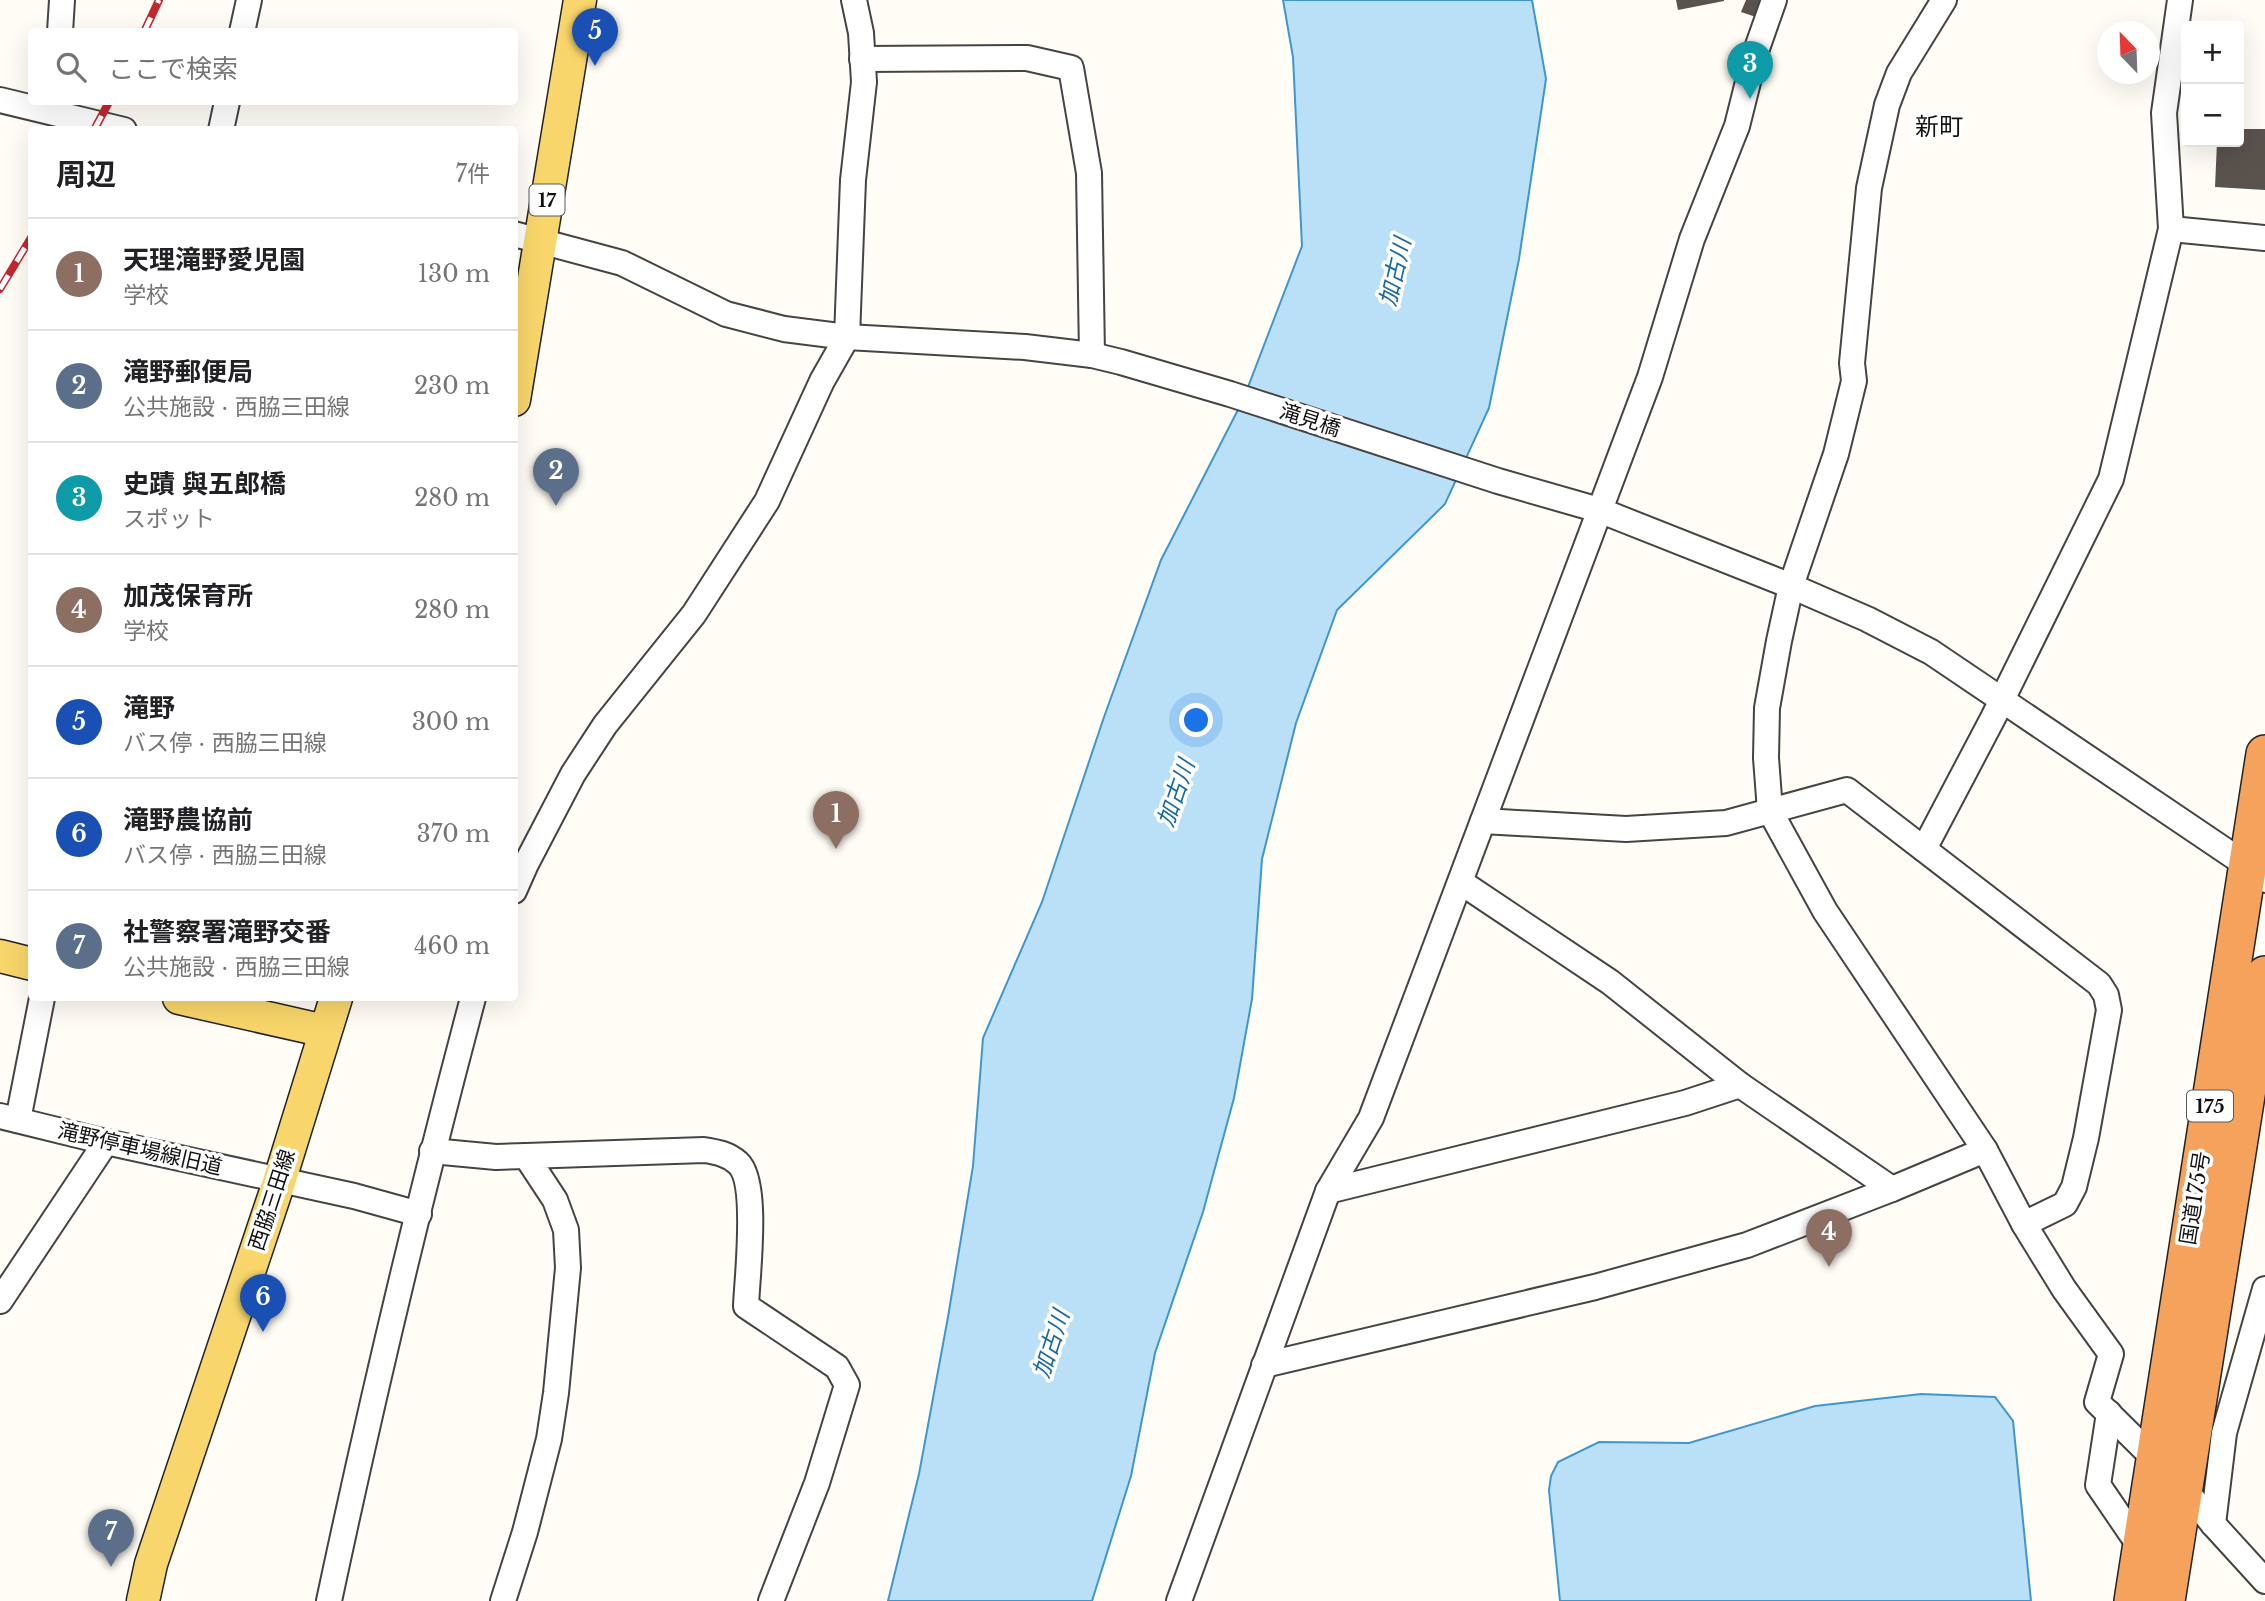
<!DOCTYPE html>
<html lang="ja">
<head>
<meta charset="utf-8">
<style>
  :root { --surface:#fff; --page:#f2f2f2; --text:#202124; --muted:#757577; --line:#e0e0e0; --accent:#c4262e }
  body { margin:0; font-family:"Libre Baskerville","Noto Sans JP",serif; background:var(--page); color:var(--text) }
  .controls { position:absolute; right:21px; top:21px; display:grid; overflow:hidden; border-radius:7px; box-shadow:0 7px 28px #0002 }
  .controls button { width:63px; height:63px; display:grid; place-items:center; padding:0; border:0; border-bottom:2px solid var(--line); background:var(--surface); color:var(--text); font:35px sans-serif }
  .compass { position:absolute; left:2097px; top:21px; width:63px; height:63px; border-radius:50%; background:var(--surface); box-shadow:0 7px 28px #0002; rotate:337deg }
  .you { position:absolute; left:1197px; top:721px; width:24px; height:24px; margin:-18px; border:5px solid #fff; border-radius:50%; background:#1a73e8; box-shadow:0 0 0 10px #1a73e833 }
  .badge { display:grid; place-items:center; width:46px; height:46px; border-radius:50%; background:var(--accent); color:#fff; font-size:23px; font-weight:700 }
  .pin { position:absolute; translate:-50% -58px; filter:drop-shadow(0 2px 4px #0008) }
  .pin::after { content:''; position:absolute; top:37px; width:24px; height:21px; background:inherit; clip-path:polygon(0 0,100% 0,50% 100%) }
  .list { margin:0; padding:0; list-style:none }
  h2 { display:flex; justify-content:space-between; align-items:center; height:91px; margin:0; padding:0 28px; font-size:30px }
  h2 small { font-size:23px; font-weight:400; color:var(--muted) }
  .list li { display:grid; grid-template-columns:46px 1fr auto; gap:21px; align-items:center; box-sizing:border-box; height:112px; padding:0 28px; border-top:2px solid var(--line) }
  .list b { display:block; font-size:26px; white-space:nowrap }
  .list p { margin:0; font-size:23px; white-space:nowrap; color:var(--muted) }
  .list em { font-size:23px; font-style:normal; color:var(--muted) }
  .icon { flex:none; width:38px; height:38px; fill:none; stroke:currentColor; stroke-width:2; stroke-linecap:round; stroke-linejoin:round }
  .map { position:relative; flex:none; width:2265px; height:1601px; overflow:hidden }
  .search { position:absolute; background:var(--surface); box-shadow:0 7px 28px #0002; left:28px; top:28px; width:490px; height:77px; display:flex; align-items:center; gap:18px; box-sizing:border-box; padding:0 24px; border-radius:7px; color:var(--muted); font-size:26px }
  .panel { position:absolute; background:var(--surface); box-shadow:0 7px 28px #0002; left:28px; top:126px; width:490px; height:875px; border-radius:7px }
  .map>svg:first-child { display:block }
  .water { fill:#b9e0f7; stroke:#3f96cf; stroke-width:2 }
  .building { fill:#5a524d }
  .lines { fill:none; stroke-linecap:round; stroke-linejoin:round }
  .minor-casing { stroke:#444; stroke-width:28 }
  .major-casing { stroke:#222; stroke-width:35 }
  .highway-casing { stroke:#222; stroke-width:40 }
  .minor { stroke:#fff; stroke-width:24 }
  .major { stroke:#f9d66b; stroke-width:32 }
  .highway { stroke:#f5a25d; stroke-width:37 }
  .rail-casing { stroke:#c4262e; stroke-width:8 }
  .rail { stroke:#fff; stroke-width:5; stroke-dasharray:16; stroke-linecap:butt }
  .labels { text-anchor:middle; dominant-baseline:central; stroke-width:7; stroke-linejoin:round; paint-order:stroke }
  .shield { fill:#fff; stroke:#585858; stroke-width:2 }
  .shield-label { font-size:19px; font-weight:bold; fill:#111 }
  .street-label { font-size:21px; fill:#111; stroke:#fff }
  .water-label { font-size:23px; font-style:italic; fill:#1768a6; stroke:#fff }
  .quarter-label { font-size:24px; fill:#111; stroke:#fff }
</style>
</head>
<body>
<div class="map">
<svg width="2265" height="1601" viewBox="0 0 2265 1601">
  <rect width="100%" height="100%" fill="#fffdf5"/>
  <!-- water -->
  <g class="water">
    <path d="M1283,0H1532L1546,79L1519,259L1489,408L1445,504L1337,610L1296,723L1262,859L1252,999L1234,1098L1203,1212L1155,1353L1131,1476L1092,1601H888L919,1474L948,1317L973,1166L983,1038L1042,902L1104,717L1161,560L1243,400L1302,246L1293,57Z"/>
    <path d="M1921,1394L1995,1397L2013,1421L2031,1601H1560L1549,1490L1551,1476L1558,1462L1599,1442L1689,1443L1815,1406Z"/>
  </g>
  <!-- building -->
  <g class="building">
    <path d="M1676,0H1724V1L1678,10Z"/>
    <path d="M1746,0H1763L1756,17L1741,12Z"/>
    <path d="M2239,129H2265V190L2215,187L2217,142H2239Z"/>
  </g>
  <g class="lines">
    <defs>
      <g id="minor">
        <path d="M1944,0L1899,73L1887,105L1869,188L1852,363L1854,381L1836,454L1791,586L1779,641L1767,708L1766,758L1770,811L1825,911L1985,1150L2024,1224L2064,1289L2111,1354L2097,1402L2184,1488L2213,1524L2265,1581"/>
        <path d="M60,32L62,0"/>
        <path d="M242,32L249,0"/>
        <path d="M862,59L1027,58L1071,68L1089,173L1092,355"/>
        <path d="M0,100L124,130"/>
        <path d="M221,130L227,102"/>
        <path d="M2171,229L2265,238"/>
        <path d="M514,234L622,263L726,314L784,329L847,337L1025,347L1092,355L1121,362L1230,394L1498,481L1599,510L1791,586L1867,619L1931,652L2248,866L2265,880"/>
        <path d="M1483,821L1626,829L1726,823L1847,790L2099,984L2106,995L2109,1010L2086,1138L2074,1187L2065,1204L2024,1224"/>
        <path d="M1924,849L1993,718L2111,479L2171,229L2164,113L2180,0"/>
        <path d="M1462,883L1610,982L1740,1085L1892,1189"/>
        <path d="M514,891L526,864L573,774L605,725L694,614L767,501L822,381L847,337L853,180L864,82L861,33L854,0"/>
        <path d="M0,1116L106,1142L354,1196L419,1214"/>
        <path d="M18,1120L42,998"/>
        <path d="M432,1151L496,1157L526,1156"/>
        <path d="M1328,1191L1685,1103L1740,1085"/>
        <path d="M0,1301L106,1142"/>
        <path d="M1264,1365L1595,1287L1747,1245L1892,1189L1985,1150"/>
        <path d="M2109,1413L2098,1485L2141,1548"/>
        <path d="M2213,1524L2224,1433L2265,1289"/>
        <path d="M329,1601C372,1399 420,1197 473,998"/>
        <path d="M503,1601L525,1532L549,1439L556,1393L568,1268L566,1230L555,1200L526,1156L704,1150C717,1152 728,1154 738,1163C759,1182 747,1277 746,1306L837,1367L847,1385L817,1483L771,1601"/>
        <path d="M1179,1601L1328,1191L1371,1118L1650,377L1692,239L1737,126L1755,54L1774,0"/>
      </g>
      <g id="major">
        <path d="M514,400L580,0"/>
        <path d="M0,956L32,964"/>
        <path d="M179,998L325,1031"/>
        <path d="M143,1601L151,1564L279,1182L336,998"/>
      </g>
      <g id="highway">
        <path d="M2133,1601L2265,754"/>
        <path d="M2166,1601L2265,975"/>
      </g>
    </defs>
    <!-- minor casing -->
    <use href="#minor" class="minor-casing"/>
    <!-- major casing -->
    <use href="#major" class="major-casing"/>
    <!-- highway casing -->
    <use href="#highway" class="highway-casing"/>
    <!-- minor -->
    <use href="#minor" class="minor"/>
    <!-- major -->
    <use href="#major" class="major"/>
    <!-- highway -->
    <use href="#highway" class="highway"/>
    <defs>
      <g id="rail">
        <path d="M144,32L159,0"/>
        <path d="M94,130L109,102"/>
        <path d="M0,289L32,236"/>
      </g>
    </defs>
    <!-- rail casing -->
    <use href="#rail" class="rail-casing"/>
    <!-- rail -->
    <use href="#rail" class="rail"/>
  </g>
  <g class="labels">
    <!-- shield labels -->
    <g class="shield">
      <rect x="529.5" y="184.5" width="35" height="31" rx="5"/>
      <rect x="2187" y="1090.5" width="46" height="31" rx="5"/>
    </g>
    <g class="shield-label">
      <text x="547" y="200">17</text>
      <text x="2210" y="1106">175</text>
    </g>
    <!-- street labels -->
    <g class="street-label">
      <text transform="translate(1310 420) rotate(18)">滝見橋</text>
      <text transform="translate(140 1149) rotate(13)">滝野停車場線旧道</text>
      <text transform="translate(2195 1198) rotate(-81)">国道175号</text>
      <text transform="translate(272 1200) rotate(-72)">西脇三田線</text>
    </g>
    <!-- water labels -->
    <g class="water-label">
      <text transform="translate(1395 272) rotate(-77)">加古川</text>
      <text transform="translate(1176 793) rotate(-71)">加古川</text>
      <text transform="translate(1051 1344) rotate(-72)">加古川</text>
    </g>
    <!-- quarter labels -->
    <g class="quarter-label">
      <text x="1939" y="126">新町</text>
    </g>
  </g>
</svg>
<div class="controls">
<button>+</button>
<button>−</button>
</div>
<svg class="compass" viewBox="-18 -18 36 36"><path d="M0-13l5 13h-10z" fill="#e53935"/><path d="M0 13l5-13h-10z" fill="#757577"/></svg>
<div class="you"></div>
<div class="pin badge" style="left:836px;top:849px;background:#8d6e63">1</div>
<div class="pin badge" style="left:556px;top:506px;background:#5c6f8a">2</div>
<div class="pin badge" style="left:1750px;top:99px;background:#0f9aa8">3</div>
<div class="pin badge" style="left:1829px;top:1267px;background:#8d6e63">4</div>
<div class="pin badge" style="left:595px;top:66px;background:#1a4fb4">5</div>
<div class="pin badge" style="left:263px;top:1332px;background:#1a4fb4">6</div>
<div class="pin badge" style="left:111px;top:1567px;background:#5c6f8a">7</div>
<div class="search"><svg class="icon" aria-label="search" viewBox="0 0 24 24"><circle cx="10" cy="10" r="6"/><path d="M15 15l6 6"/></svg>ここで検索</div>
<section class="panel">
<h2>周辺<small>7件</small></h2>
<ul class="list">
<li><span class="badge" style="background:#8d6e63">1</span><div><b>天理滝野愛児園</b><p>学校</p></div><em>130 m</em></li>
<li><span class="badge" style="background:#5c6f8a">2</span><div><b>滝野郵便局</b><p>公共施設 · 西脇三田線</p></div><em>230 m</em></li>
<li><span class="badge" style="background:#0f9aa8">3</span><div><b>史蹟 與五郎橋</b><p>スポット</p></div><em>280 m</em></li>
<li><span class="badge" style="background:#8d6e63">4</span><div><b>加茂保育所</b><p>学校</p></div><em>280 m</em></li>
<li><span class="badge" style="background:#1a4fb4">5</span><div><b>滝野</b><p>バス停 · 西脇三田線</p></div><em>300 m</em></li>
<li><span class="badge" style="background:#1a4fb4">6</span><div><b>滝野農協前</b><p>バス停 · 西脇三田線</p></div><em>370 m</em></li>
<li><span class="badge" style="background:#5c6f8a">7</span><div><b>社警察署滝野交番</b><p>公共施設 · 西脇三田線</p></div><em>460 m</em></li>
</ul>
</section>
</div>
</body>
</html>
